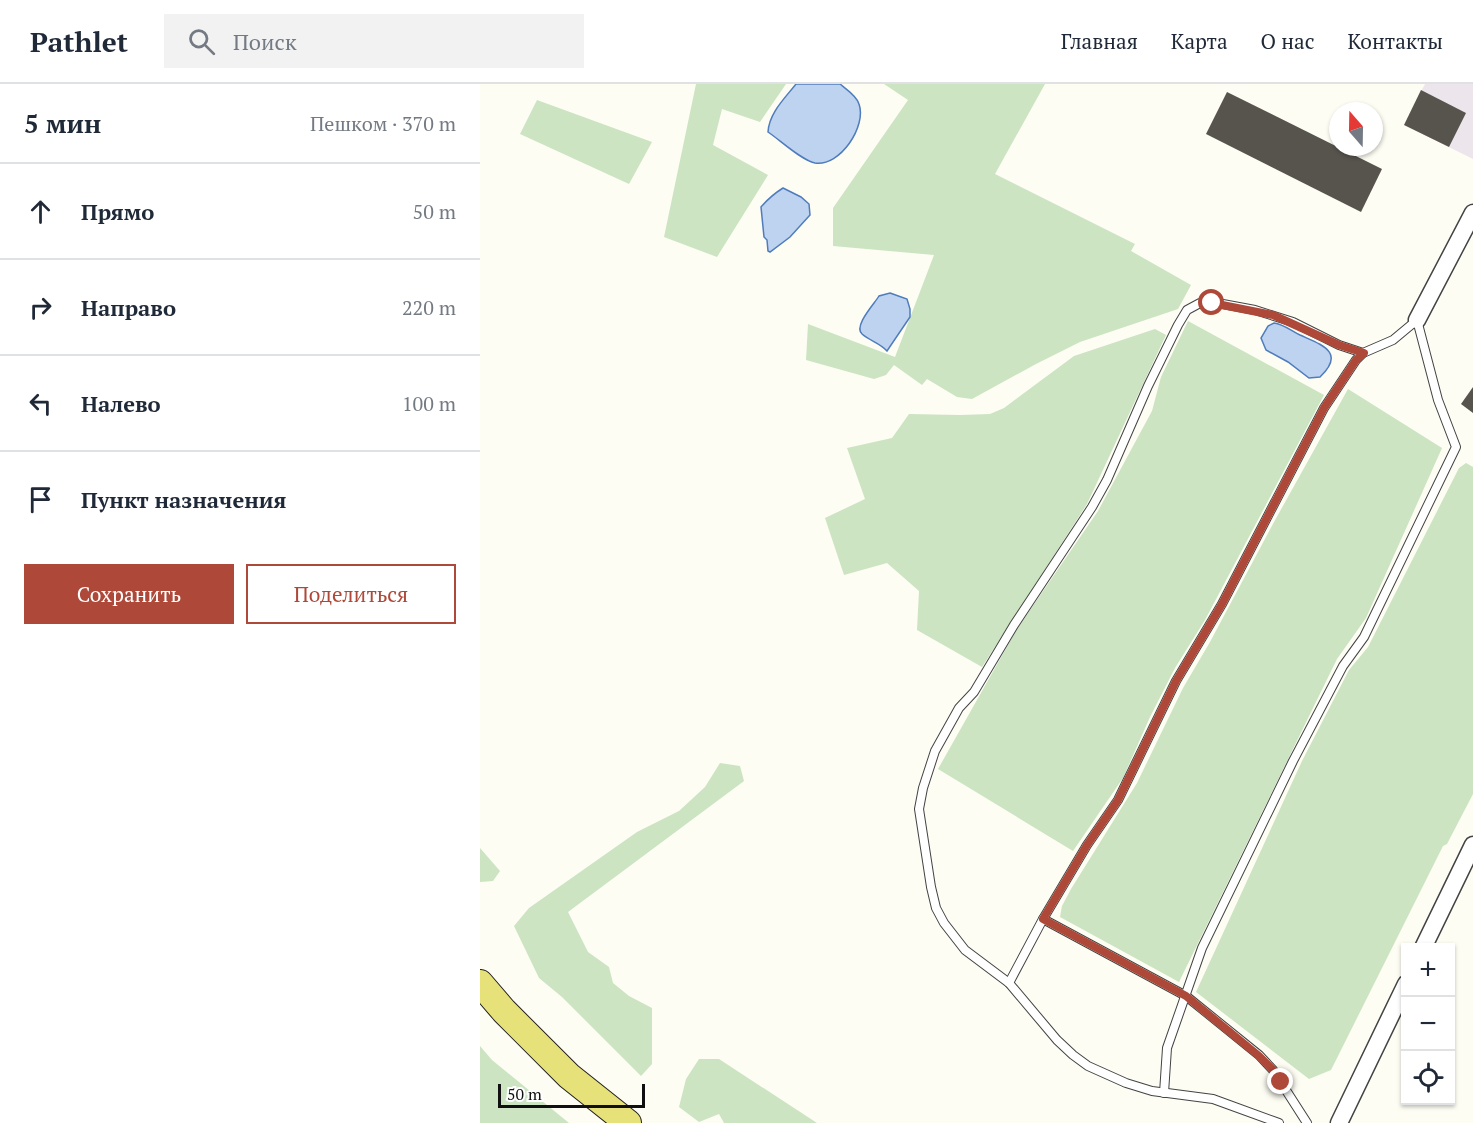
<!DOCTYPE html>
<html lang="ru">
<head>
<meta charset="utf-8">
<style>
  :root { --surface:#fff; --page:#f2f2f3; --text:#1f2937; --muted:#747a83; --line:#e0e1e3; --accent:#ae4939 }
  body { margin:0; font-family:"PT Serif",serif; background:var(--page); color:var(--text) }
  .controls { position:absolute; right:18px; bottom:18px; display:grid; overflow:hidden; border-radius:0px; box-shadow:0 2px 4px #0004 }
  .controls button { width:54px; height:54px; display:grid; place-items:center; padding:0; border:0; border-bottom:2px solid var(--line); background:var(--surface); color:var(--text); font:30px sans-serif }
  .compass { position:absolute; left:849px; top:18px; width:54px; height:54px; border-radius:50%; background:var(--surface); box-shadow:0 2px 4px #0004; rotate:340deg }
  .scale { position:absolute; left:18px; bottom:15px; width:147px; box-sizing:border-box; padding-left:6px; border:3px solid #101010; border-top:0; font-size:16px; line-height:21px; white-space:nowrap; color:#101010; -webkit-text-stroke:4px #fff; paint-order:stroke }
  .stop { position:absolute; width:18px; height:18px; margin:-14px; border:4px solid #ae4939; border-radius:50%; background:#fff }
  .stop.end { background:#ae4939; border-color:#fff; box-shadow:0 2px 6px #0008 }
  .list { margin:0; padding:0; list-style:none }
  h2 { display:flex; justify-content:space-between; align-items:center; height:78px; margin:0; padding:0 24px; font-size:26px }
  h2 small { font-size:20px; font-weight:400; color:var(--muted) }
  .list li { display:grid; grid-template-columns:39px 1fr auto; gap:18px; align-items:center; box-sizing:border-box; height:96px; padding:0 24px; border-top:2px solid var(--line) }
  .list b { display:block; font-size:22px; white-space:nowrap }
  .list em { font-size:20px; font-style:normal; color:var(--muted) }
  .actions { display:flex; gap:12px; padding:18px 24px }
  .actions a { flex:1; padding:14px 0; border:2px solid var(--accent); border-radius:0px; text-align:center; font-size:21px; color:var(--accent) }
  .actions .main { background:var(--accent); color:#fff }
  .icon { flex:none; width:33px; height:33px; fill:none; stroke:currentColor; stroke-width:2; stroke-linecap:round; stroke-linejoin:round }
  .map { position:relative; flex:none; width:993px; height:1039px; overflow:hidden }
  header { display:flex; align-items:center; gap:36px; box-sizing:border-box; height:84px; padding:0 30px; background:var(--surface); border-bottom:2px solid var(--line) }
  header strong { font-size:28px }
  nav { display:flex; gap:33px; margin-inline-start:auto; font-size:21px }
  .search { width:420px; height:54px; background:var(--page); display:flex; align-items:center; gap:15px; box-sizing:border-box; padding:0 21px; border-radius:0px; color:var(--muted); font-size:22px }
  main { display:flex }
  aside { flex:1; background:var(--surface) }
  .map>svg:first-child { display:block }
  .industrial { fill:#ede5ec }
  .green { fill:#cce4c1 }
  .water { fill:#bed3ef; stroke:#4f7cbc; stroke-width:1.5 }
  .building { fill:#57534d }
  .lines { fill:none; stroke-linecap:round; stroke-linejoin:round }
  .lane-casing { stroke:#434343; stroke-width:10 }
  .street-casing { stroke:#434343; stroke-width:19 }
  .primary-casing { stroke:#212121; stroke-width:28 }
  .lane { stroke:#fff; stroke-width:8 }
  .street { stroke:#fff; stroke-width:16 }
  .primary { stroke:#e7e17a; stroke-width:26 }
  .route { stroke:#ae4939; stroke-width:8 }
</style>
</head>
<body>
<header>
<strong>Pathlet</strong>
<div class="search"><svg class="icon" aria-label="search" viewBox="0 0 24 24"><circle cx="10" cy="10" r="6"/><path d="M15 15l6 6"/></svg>Поиск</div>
<nav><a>Главная</a><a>Карта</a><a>О нас</a><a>Контакты</a></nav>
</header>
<main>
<aside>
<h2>5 мин<small>Пешком · 370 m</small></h2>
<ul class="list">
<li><svg class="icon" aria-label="ahead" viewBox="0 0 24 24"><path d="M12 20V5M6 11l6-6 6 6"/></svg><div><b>Прямо</b></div><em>50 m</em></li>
<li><svg class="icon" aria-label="right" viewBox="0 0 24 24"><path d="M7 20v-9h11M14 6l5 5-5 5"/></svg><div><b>Направо</b></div><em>220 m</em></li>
<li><svg class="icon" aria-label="left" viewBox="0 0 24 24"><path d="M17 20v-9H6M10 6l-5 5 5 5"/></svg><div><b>Налево</b></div><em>100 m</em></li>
<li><svg class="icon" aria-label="arrive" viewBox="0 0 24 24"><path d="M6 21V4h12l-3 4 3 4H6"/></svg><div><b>Пункт назначения</b></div></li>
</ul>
<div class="actions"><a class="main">Сохранить</a><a>Поделиться</a></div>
</aside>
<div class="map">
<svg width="993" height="1039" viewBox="0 0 993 1039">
  <rect width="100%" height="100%" fill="#fdfdf4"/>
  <!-- industrial -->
  <path class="industrial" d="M945,0H993V75L924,41Z"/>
  <!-- green -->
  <g class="green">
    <path d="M216,0H306L280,38L242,25L233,61L288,91L237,173L184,153Z"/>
    <path d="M404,0H565L515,90L655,160L651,167L711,201L698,225L600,258L556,280L492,315L477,313L447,295L442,301L414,281L406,291L394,295L326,276L328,240L415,273L454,171L353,162V124L428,16Z"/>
    <path d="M57,16L172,58L149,100L40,50Z"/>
    <path d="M708,237L844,311L725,536L695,584L670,633L643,694L593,767L458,685L537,545L618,427L672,327L681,293Z"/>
    <path d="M675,245L686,251L607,420L502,583L437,546L439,507L407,479L364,491L345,434L385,415L367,364L412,354L429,330L480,331L510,330L524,324L594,272Z"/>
    <path d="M868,305L962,364L886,534L857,575L699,898L580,833L582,822L591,805L657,699L703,604L730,558L794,438Z"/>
    <path d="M986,379L993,383V710L967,760L963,762L851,986L829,995L716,908L822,677L869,586L888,563L979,384Z"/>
    <path d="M240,679L260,682L264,697L88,828L108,868L129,883L133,899L149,912L172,924V980L161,992L82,913L59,894L34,842L49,824L157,748L199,727L225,703Z"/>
    <path d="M0,764L20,787L13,797L0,798Z"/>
    <path d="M0,962L12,976L89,1039H0Z"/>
    <path d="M219,975H239L337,1039H244L239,1030L219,1038L199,1023L206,995Z"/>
  </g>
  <!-- water -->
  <g class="water">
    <path d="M316,0H360C366,5 377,12 379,20C387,42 360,83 335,79C321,76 300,56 288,48C289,29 305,14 316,0Z"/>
    <path d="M303,104L321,113L329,120L330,131L310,153L290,168L288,167L287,156L284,153L281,123C287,116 295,109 303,104Z"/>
    <path d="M410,209L427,215L430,225V233L407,267C400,259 390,257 382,250C373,242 395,219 399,212Z"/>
    <path d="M794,239C803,240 812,247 820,251C842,261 866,268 840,293L829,294L808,278L786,266L781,254L788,242Z"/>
  </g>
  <!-- building -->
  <g class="building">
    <path d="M941,6L986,29L969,63L924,41Z"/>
    <path d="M747,8L902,85L881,128L726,50Z"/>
    <path d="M993,303V329L981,320Z"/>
  </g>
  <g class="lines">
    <defs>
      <g id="lane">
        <path d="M563,835L706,912L779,971L793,986L827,1039"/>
        <path d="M529,899L563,835L607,761L638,716L696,597L742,520L844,324L876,276L883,269L913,256L937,236"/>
        <path d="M684,1009L687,964L722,864L813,677L863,582L884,553L976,363L958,316L937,236"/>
        <path d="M799,1039L733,1015L672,1007L646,999L608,982L593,971L577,956L529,899L485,866L464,839L456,824L451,803L439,725L443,704L455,667L479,624L494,608L534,541L612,423L627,396L668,302L698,241L707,226L720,219L732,218L775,226L813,238L859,261L883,269"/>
      </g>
      <g id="street">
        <path d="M937,236L993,129"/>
        <path d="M943,864L993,761"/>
        <path d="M859,1039L926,900"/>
      </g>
      <path id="primary" d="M0,899L24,927L89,992L148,1039"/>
    </defs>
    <!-- lane casing -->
    <use href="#lane" class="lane-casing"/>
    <!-- street casing -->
    <use href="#street" class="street-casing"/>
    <!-- primary casing -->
    <use href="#primary" class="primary-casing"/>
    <!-- lane -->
    <use href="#lane" class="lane"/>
    <!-- street -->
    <use href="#street" class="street"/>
    <!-- primary -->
    <use href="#primary" class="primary"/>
  </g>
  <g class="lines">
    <!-- route -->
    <path class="route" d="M732,219L793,231L859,261L884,269L876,276L844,324L742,520L696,597L638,716L607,761L563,835L706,912L779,972L793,986L801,998"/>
  </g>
</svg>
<div class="controls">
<button>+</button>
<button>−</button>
<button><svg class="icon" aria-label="locate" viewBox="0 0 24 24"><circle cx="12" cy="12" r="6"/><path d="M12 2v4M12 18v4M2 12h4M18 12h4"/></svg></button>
</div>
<svg class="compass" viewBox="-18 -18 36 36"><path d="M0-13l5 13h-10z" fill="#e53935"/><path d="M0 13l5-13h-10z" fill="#747a83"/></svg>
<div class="scale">50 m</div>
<div class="stop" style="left:732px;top:219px"></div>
<div class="stop end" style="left:801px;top:998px"></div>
</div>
</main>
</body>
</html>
